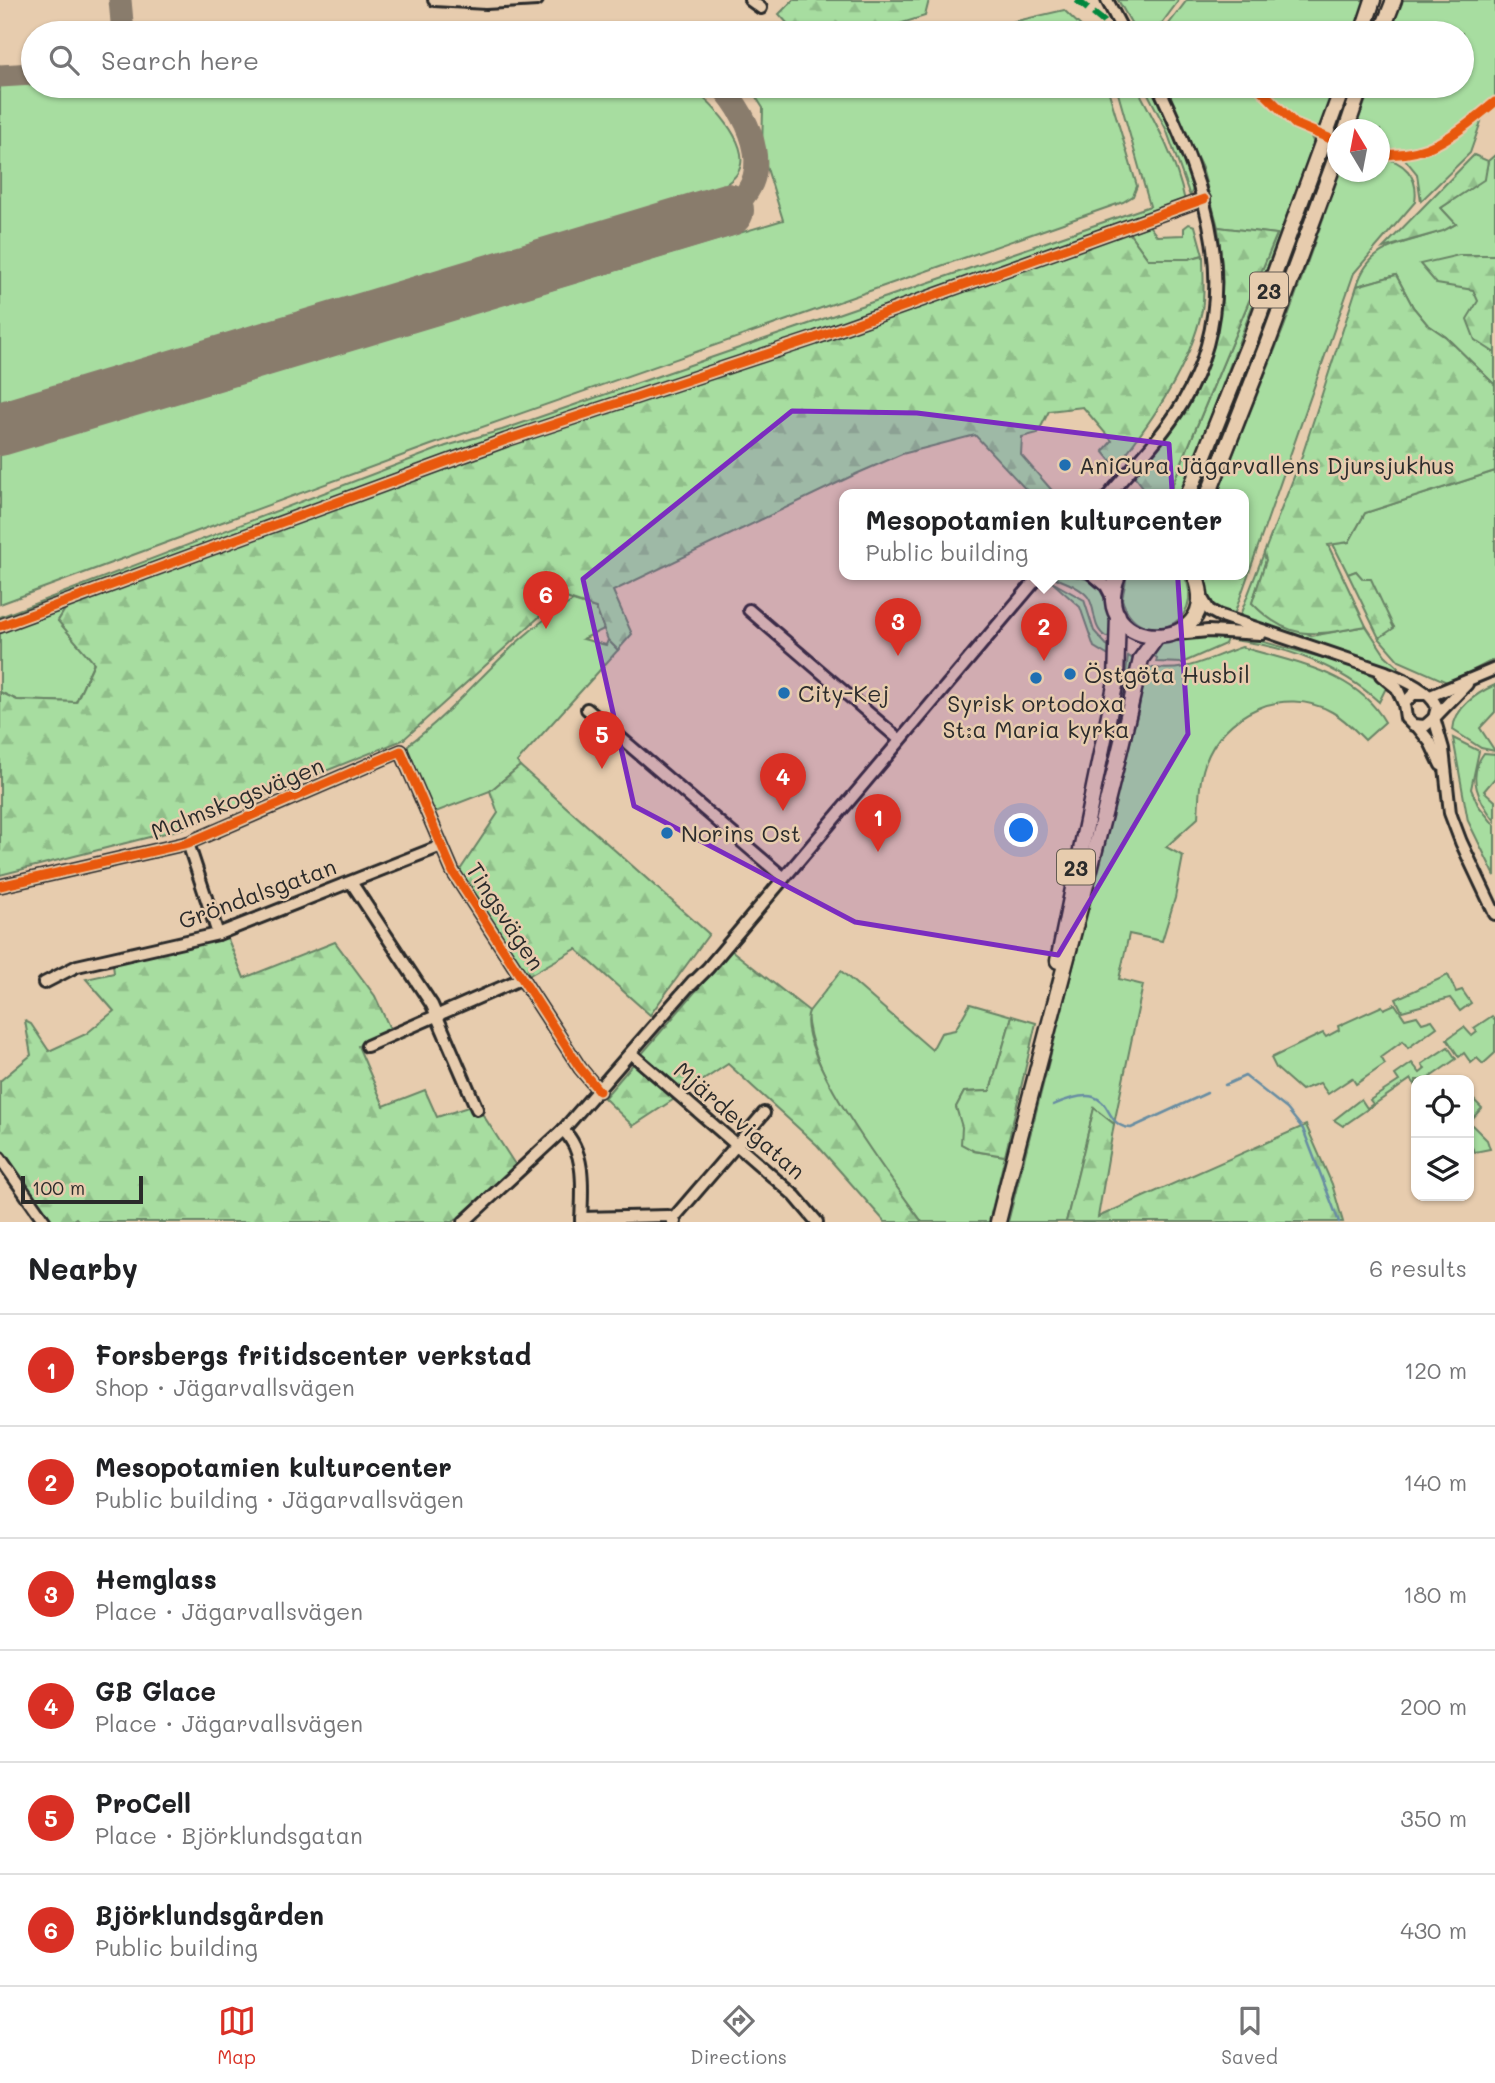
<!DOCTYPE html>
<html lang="en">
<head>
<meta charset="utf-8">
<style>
  :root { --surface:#fff; --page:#f2f2f2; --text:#202124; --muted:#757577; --line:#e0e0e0; --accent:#d93025 }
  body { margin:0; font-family:Mali,sans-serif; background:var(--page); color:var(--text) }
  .controls { position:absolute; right:21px; bottom:21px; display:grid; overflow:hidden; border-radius:14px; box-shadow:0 2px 5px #0004 }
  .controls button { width:63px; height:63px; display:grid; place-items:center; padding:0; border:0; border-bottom:2px solid var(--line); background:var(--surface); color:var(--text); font:35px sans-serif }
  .compass { position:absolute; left:1327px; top:119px; width:63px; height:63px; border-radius:50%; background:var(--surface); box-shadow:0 2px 5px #0004; rotate:350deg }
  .scale { position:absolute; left:21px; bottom:18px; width:122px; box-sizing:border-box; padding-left:7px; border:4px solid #2b2b2b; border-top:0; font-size:19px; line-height:24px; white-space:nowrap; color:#2b2b2b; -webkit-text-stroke:5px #e7ccae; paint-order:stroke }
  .you { position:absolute; left:1022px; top:831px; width:24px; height:24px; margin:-18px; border:5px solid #fff; border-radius:50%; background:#1a73e8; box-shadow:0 0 0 10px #1a73e833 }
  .badge { display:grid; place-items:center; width:46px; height:46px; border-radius:50%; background:var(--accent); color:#fff; font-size:23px; font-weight:700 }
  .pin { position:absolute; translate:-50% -58px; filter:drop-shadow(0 2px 4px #0008) }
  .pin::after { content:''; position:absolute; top:37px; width:24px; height:21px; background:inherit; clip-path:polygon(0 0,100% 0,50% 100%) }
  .popup { position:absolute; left:839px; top:489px; width:410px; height:91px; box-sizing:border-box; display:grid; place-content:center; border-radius:14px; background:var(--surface); filter:drop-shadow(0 2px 5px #0005); font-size:23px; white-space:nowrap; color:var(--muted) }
  .popup b { font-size:26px; color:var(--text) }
  .popup::after { content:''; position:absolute; left:50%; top:100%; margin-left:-14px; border:14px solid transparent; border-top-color:var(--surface) }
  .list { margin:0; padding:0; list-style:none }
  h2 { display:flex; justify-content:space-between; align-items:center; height:91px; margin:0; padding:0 28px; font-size:30px }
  h2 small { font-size:23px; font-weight:400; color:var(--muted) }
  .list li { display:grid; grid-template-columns:46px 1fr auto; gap:21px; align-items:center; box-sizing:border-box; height:112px; padding:0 28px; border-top:2px solid var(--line) }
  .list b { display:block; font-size:26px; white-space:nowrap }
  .list p { margin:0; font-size:23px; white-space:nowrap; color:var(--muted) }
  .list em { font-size:23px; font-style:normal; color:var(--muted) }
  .icon { flex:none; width:38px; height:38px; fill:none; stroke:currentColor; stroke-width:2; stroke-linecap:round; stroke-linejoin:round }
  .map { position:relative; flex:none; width:1495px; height:1222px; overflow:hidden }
  .search { position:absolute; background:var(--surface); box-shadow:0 2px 5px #0004; left:21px; right:21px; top:21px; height:77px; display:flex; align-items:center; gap:18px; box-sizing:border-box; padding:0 24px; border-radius:38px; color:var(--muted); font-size:26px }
  .sheet { height:763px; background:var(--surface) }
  nav { display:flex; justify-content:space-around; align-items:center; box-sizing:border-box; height:98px; border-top:2px solid var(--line); background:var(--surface); font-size:19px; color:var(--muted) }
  nav a { display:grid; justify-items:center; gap:4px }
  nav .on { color:var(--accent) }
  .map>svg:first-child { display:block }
  .grass { fill:#a7dda0; stroke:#698466; stroke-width:2 }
  .forest { fill:url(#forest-firs); stroke:#698466; stroke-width:2 }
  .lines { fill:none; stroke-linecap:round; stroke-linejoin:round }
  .stream { stroke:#688da2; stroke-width:2.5 }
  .taxiway { stroke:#897c6c; stroke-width:23 }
  .runway { stroke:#897c6c; stroke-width:54 }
  .minor-casing { stroke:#2b2b2b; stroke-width:16 }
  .major-casing { stroke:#2b2b2b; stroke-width:19 }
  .minor { stroke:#e7ccae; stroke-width:10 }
  .major { stroke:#e7ccae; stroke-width:14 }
  .quiet { stroke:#00873e; stroke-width:7; stroke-dasharray:14 7; stroke-linecap:butt }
  .cycleway-casing { stroke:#e7ccae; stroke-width:13 }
  .cycleway { stroke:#e8590c; stroke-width:9 }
  .marked { fill:#7b2cbf; fill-opacity:0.2; stroke:#7b2cbf; stroke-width:5; stroke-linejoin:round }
  .poi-dot { fill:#1f6fb2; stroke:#e7ccae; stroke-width:2.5 }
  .labels { text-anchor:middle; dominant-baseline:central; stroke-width:5; stroke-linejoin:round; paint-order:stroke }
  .shield { fill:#e7ccae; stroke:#635b52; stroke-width:2 }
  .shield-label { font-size:21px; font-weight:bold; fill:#2b2b2b }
  .poi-label { font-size:23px; fill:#2b2b2b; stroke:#e7ccae; text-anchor:start }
  .street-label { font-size:23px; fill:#2b2b2b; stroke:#e7ccae }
</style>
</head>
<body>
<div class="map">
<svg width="1495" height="1222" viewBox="0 0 1495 1222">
  <defs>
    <pattern id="forest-firs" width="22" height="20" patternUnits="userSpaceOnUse" patternTransform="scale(1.75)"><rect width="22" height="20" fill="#a7dda0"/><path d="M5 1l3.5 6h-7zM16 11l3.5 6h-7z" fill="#90be8a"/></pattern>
  </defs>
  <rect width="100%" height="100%" fill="#e7ccae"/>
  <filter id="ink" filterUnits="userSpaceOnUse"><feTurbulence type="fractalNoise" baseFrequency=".0143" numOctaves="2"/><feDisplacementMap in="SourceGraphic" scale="14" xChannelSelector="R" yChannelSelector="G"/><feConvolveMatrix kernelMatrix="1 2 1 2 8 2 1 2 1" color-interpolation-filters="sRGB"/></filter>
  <g filter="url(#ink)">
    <!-- grass -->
    <g class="grass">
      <path d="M1118,0H1179L1159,27L1142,33L1133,26Z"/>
      <path d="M1187,0H1365L1354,33H1162Z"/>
      <path d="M1402,0H1495V99C1461,128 1427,155 1380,151V130L1355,129L1371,86H1462V33H1390Z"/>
      <path d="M1064,10L1088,33H965Z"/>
      <path d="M33,82V86H690C714,106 773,163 720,187L0,404V83Z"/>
      <path d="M749,86H1107L1137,186L1133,196L1123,202L431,445L0,604V455L783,220L762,152L763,108Z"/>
      <path d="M1116,86H1136C1156,123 1176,159 1185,201L0,623V617L446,446L502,430L1150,206Z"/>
      <path d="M1144,86H1150L1177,136L1194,187L1190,196L1166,129Z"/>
      <path d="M1163,86H1253L1291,125L1310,135L1314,143L1181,495H1168L1277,234L1218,227L1202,168Z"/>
      <path d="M1261,86H1335L1320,126L1312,129L1294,119Z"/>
      <path d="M1484,113L1470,153L1421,201L1417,174L1405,159L1406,156C1439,152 1460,134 1484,113Z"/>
      <path d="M1328,148L1332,150L1201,495H1196L1243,382Z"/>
      <path d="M1495,155V385L1446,337L1427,324L1413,307L1396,275L1357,286C1371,235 1420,246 1456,224L1441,208L1484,179L1488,161Z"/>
      <path d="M1380,157C1404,161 1419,176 1415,202L1354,273L1233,618C1210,608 1205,600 1204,575H1244V495H1217L1284,327L1340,172H1380Z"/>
      <path d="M1147,223L1157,236L1184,235V228L1189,224L1195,226L1203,255L1189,259H1148L1127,230Z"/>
      <path d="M1495,471V659L1449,683L1399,661L1379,638L1394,627L1356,571L1348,574L1333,544L1349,542L1365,513Z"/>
      <path d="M1264,553L1266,560L1252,603L1312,636L1366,626L1385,655L1398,667L1395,672L1239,618Z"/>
      <path d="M1049,575C1100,575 1109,585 1112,636L1106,637C1091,627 1097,610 1088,597C1080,586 1061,581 1049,575Z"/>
      <path d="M1127,575H1184C1209,624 1138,653 1122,599Z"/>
      <path d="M1052,582L1084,600L1094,631L1112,651V658L1094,647L1080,607Z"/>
      <path d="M573,601L596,608L604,629L583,639L606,645L608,640L618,650L517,762L520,766L490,791L433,813L408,752V745C468,701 508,637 573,601Z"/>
      <path d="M67,606L58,621L94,662L76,702L17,700L0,692V631Z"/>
      <path d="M1234,634L1354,666L1388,684L1379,702C1340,666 1285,646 1233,640Z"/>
      <path d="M1199,635L1228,636L1225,644L1182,663L1156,662L1157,658L1150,653L1164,642Z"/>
      <path d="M1242,647C1293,663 1356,671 1385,722L1365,740C1355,730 1345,719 1332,712C1283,685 1223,713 1205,764C1199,781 1199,800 1198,818L1166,847L1183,856L1175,898L1162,941L1129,934L1119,979L1143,985L1114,1124L1094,1109L1066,1222H1008L1139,708L1145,667C1188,674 1202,660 1242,647Z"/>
      <path d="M1128,656L1134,659L1128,690L1079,888L1124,690Z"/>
      <path d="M1495,685V712L1480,728L1495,751L1481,748L1453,730C1454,708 1477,693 1495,685Z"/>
      <path d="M1453,738L1479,751L1471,789L1478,805L1495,826V876L1468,821Z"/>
      <path d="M1484,753L1495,754V778L1484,791L1495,801V821C1479,801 1466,777 1484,753Z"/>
      <path d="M841,971L932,1050L941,1033L955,1030L970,1004L1012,1016L990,1091L964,1092L956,1107L974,1151L1005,1156L989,1222H922C882,1167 812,1083 807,1014Z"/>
      <path d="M1448,975L1456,992L1462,990L1471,1003L1460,1011L1450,998L1402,1011L1396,999Z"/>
      <path d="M1395,1004L1405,1019L1417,1016L1422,1023L1432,1020L1437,1027L1408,1048L1403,1041L1381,1057L1385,1064L1356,1084L1352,1078L1328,1094L1320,1083L1301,1090L1276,1068L1271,1058L1323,1033L1326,1037L1339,1030L1338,1026L1382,1006L1384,1009Z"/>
      <path d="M1492,1016L1495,1020V1053L1483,1064L1477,1058L1471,1063L1464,1053L1459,1057L1447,1039L1464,1027L1472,1036L1477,1032L1474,1028Z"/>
      <path d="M1448,1047L1456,1059L1426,1080H1416V1086L1411,1079L1343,1126L1334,1120L1361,1099L1367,1108L1373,1104L1370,1100L1399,1081L1395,1075L1412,1063L1420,1073L1425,1069L1422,1064Z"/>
      <path d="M1469,1095L1482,1108L1469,1122L1487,1140L1490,1149L1475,1152L1469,1143Z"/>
    </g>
    <!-- forest -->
    <g class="forest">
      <path d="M793,0H929L925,16L870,33H796L779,14Z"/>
      <path d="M1474,155L1488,161L1485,179L1441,208L1456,224L1443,231L1383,248Z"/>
      <path d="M1218,227L1277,234L1168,495H1149L1133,474C1179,415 1221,365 1222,287C1223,267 1220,247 1218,227Z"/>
      <path d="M1127,230L1148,259H1189L1203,255C1203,273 1205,293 1202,310C1189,369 1152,420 1116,467L1103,451L1112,441L1083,407L1049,411L1038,433L1022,437L1021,455L1056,495H1031L975,435L902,454L856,474L613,591L632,634L618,650L608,640L596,608L566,598L559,599L403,740L181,829L0,875V692L17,700L76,702L94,663L58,621L67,606L503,444Z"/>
      <path d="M1459,255H1495V353L1475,340L1467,319L1478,301L1473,290L1437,284L1420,264Z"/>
      <path d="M1396,275L1413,307L1427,324L1446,337L1495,385V471L1365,513L1349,542L1328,545L1366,626C1317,635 1290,643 1252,603L1266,560L1264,553L1301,459L1357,286Z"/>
      <path d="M1356,571L1363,579H1371L1394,628L1379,638L1348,574Z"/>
      <path d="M520,766L709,934L650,1015L576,949L528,976L460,870L498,813L490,791Z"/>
      <path d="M227,937L244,978L335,942L375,996L391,1031L358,1046L384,1106L425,1090L437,1117L471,1106L483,1115L516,1166L453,1222H80L76,1218L70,1222H49L0,1153V1081L31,1055L25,1021L31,1024L49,1051L86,1034L114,1011L86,979L114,973L113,964Z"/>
      <path d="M731,950L809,1011C792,1050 897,1187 922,1222H885L817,1145L728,1064L633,1126L604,1098Z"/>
      <path d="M1012,1016L1036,1023L1005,1156L974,1151L961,1144L962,1127L956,1107L964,1092L990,1091Z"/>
      <path d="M1094,1108L1114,1124L1098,1217L1306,1125L1332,1184L1343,1222H1066Z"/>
    </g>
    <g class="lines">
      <!-- stream -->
      <g class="stream">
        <path d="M1225,1085L1245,1076L1287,1109L1303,1129L1339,1222"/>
        <path d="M1053,1105C1121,1076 1096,1126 1131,1128L1207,1093"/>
      </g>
      <!-- taxiway -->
      <g class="taxiway">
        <path d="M120,0L123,33"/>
        <path d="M0,76L33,74"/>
        <path d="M721,86C752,120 778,181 727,210"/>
      </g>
      <!-- runway -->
      <path class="runway" d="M0,429L727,210"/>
      <defs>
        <g id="minor">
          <path d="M434,0L486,3L537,0"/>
          <path d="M750,0L761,8"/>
          <path d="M1107,0L1124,33"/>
          <path d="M1109,495C1134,465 1162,437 1182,404C1246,295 1207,189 1158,86"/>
          <path d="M1093,575L1106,586L1114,601"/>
          <path d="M1200,595L1209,610L1218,615L1386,672C1402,679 1430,690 1437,707L1434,718L1425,726L1413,725L1406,718L1404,704L1413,694H1426"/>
          <path d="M749,610L900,740"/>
          <path d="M0,626L506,440L815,338L1204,199"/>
          <path d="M1176,634L1208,631L1261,634"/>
          <path d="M1381,675L1397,688L1404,704"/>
          <path d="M1430,696L1495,669"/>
          <path d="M587,709L783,877"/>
          <path d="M1436,716L1467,684"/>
          <path d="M1434,718L1443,749L1450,813L1461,842L1495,914"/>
          <path d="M1417,726L1430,742L1441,765"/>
          <path d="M188,843L218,934"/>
          <path d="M351,882L432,1005L477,1109"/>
          <path d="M0,886L188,843L401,751L453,872L580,1068L599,1091"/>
          <path d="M44,983L77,966L218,934L441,846"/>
          <path d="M691,985L708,968L1040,575"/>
          <path d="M367,1046L523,978"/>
          <path d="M632,1054L795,1196L817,1222"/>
          <path d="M563,1130C587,1153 582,1191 581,1222"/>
          <path d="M0,1158L45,1222"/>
          <path d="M581,1218L668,1216L675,1222"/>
          <path d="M672,1220L764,1113"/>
          <path d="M464,1222L563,1130L693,981"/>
        </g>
        <g id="major">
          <path d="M1362,33L1373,0"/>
          <path d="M1381,33L1394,0"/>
          <path d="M1346,130L1361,86"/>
          <path d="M1188,495L1251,338L1343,86"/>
          <path d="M1208,495L1267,345L1338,152"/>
          <path d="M1118,575C1085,656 1228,656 1195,575"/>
          <path d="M1058,961L1116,681L1118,615"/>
          <path d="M998,1222C1045,1034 1099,848 1141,659L1156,638"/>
        </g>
      </defs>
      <!-- minor casing -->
      <use href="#minor" class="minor-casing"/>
      <!-- major casing -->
      <use href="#major" class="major-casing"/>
      <!-- minor -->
      <use href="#minor" class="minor"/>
      <!-- major -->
      <use href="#major" class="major"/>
      <!-- quiet -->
      <path class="quiet" d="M1077,0L1104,22L1111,33"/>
      <defs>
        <g id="cycleway">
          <path d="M1257,86L1295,124L1338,142"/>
          <path d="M1380,154C1429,159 1459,131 1495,102"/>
          <path d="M0,626L506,440L815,338L1204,199"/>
          <path d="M0,886L188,843L401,751L453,872L580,1068L599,1091"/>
        </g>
      </defs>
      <!-- cycleway casing -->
      <use href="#cycleway" class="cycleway-casing"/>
      <!-- cycleway -->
      <use href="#cycleway" class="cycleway"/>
    </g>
  </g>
  <!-- marked area -->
  <path class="marked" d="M792,411L917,413L1169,444L1188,734L1058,955L855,922L634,806L583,579Z"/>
  <!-- markers -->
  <g class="poi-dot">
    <circle cx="1065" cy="465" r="7"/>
    <circle cx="1070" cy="674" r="7"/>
    <circle cx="1036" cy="678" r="7"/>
    <circle cx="784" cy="693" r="7"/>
    <circle cx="667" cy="833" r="7"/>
  </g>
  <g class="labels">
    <!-- shield labels -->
    <g class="shield">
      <rect x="1250" y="272.5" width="38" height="35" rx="5"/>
      <rect x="1057" y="849.5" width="38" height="35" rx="5"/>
    </g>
    <g class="shield-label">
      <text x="1269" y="290">23</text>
      <text x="1076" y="867">23</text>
    </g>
    <!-- poi labels -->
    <g class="poi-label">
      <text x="1079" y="465">AniCura Jägarvallens Djursjukhus</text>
      <text x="1084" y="674">Östgöta Husbil</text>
      <text x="798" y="693">City-Kej</text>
      <text x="1036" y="703" text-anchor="middle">Syrisk ortodoxa<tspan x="1036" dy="26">St:a Maria kyrka</tspan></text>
      <text x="681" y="833">Norins Ost</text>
    </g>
    <!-- street labels -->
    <g class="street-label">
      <text transform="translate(237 798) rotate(-22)">Malmskogsvägen</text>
      <text transform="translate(257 893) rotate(-20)">Gröndalsgatan</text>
      <text transform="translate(506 916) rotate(57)">Tingsvägen</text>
      <text transform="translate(740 1120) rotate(41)">Mjärdevigatan</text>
    </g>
  </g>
</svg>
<div class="controls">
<button><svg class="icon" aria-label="locate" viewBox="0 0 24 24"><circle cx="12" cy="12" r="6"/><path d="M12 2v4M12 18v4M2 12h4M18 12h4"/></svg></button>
<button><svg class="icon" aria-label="layers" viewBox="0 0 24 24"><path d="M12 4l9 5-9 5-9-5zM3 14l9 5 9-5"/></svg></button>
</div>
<svg class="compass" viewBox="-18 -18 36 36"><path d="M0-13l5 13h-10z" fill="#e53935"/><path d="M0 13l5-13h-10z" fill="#757577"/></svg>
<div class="scale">100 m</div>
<div class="you"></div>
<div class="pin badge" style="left:878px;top:852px">1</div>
<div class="pin badge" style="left:1044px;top:661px">2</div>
<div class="popup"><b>Mesopotamien kulturcenter</b>Public building</div>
<div class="pin badge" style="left:898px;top:656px">3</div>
<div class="pin badge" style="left:783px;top:811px">4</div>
<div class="pin badge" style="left:602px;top:769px">5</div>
<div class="pin badge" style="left:546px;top:629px">6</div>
<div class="search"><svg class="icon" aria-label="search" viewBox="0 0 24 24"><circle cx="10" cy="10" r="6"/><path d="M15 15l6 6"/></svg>Search here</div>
</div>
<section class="sheet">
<h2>Nearby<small>6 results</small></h2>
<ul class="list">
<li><span class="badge">1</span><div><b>Forsbergs fritidscenter verkstad</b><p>Shop · Jägarvallsvägen</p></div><em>120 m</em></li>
<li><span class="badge">2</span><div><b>Mesopotamien kulturcenter</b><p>Public building · Jägarvallsvägen</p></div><em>140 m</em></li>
<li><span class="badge">3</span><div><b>Hemglass</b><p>Place · Jägarvallsvägen</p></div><em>180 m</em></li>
<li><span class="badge">4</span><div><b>GB Glace</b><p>Place · Jägarvallsvägen</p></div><em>200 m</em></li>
<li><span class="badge">5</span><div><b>ProCell</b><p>Place · Björklundsgatan</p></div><em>350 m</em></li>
<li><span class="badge">6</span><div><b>Björklundsgården</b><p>Public building</p></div><em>430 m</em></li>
</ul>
</section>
<nav>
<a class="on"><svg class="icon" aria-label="map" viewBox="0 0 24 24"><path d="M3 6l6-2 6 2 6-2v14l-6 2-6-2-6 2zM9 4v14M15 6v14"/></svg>Map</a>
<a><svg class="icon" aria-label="directions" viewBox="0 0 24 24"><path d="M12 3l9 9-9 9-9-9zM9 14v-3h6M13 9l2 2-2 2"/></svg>Directions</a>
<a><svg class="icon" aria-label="saved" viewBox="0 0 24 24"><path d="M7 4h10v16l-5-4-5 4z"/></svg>Saved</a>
</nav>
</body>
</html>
